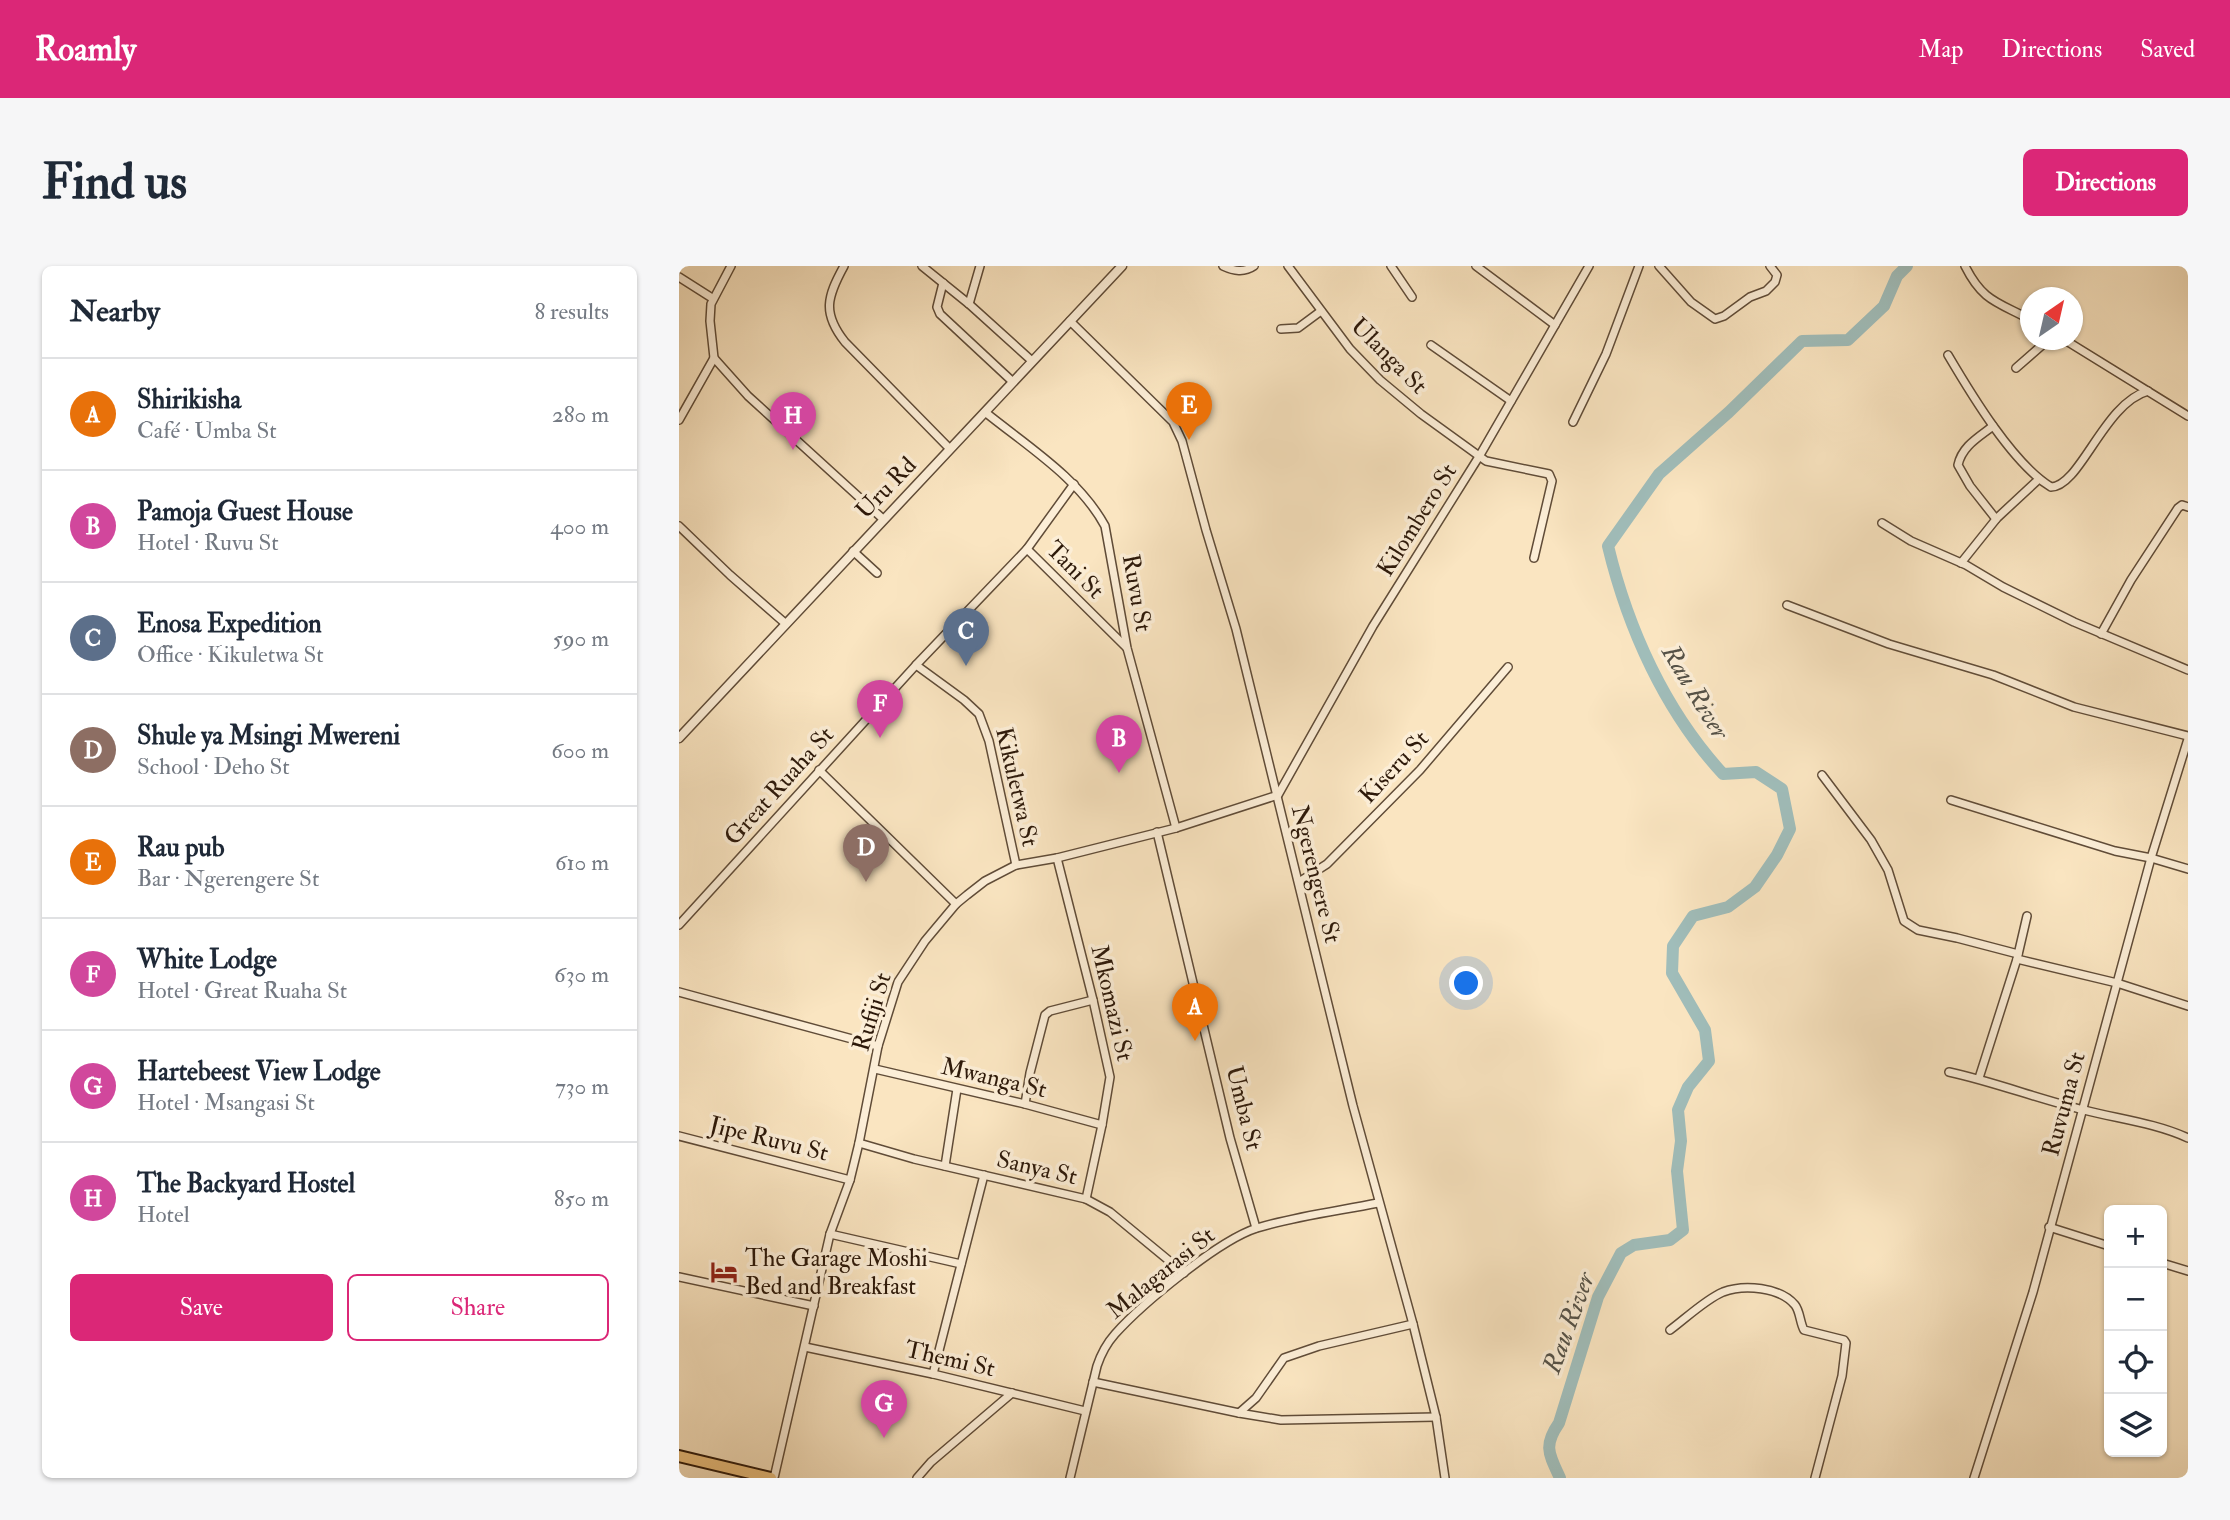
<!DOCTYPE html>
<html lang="en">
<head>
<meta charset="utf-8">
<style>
  :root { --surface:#fff; --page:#f6f6f7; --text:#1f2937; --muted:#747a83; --line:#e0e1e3; --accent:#db2777 }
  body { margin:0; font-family:"IM FELL Double Pica",serif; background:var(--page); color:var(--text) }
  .controls { position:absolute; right:21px; bottom:21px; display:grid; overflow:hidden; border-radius:10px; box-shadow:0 2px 5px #0004 }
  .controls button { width:63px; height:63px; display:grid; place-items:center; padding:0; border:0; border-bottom:2px solid var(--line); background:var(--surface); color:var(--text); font:35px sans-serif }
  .compass { position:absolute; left:1341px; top:21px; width:63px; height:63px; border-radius:50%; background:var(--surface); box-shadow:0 2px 5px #0004; rotate:34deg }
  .you { position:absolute; left:788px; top:718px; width:24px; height:24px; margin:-18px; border:5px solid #fff; border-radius:50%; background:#1a73e8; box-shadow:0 0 0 10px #1a73e833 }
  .badge { display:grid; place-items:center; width:46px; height:46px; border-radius:50%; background:var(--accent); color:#fff; font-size:23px; font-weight:700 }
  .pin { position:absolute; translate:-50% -58px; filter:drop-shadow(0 2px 4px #0008) }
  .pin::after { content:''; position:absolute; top:37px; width:24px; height:21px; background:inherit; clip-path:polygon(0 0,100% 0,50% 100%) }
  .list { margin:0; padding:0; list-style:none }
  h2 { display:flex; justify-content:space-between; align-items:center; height:91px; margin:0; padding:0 28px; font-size:30px }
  h2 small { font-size:23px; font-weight:400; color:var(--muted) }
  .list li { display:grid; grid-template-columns:46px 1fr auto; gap:21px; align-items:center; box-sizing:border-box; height:112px; padding:0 28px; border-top:2px solid var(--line) }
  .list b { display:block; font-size:26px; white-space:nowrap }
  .list p { margin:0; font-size:23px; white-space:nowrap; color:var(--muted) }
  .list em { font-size:23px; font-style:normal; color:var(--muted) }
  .actions { display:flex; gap:14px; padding:21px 28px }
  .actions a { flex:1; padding:16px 0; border:2px solid var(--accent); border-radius:10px; text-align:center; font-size:24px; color:var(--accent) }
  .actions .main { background:var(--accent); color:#fff }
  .icon { flex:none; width:38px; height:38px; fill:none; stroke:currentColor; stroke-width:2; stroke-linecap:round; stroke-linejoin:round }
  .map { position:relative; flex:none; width:1509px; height:1212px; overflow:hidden; border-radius:10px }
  header { display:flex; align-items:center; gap:42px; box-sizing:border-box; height:98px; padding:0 35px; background:var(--accent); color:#fff }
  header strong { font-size:33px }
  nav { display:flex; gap:38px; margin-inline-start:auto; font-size:24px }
  .intro { display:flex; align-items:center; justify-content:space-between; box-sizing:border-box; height:168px; padding:0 42px }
  h1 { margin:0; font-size:49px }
  .button { padding:18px 32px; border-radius:10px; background:var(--accent); color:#fff; font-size:24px; font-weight:700 }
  main { display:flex; gap:42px; padding:0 42px }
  aside { flex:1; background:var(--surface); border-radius:10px; box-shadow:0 2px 5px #0004 }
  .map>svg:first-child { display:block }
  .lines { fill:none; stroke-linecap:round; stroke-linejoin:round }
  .river { stroke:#a0bdba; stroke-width:12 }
  .minor-casing { stroke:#604c38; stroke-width:10 }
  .tertiary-casing { stroke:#604c38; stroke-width:11 }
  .trunk-casing { stroke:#2d190a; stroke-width:14 }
  .minor { stroke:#fceed7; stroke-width:7 }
  .tertiary { stroke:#fceed7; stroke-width:8 }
  .trunk { stroke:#edc280; stroke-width:10 }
  .labels { text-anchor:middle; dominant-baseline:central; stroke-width:7; stroke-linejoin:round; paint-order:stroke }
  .street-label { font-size:24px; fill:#2d190a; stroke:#fceed7 }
  .poi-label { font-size:24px; fill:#2d190a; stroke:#fceed7; text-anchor:start }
  .water-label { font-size:26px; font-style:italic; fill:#555248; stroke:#fceed7 }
</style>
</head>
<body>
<header>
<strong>Roamly</strong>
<nav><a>Map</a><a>Directions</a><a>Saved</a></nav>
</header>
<div class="intro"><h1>Find us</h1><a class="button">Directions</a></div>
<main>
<aside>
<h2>Nearby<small>8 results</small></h2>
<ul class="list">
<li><span class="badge" style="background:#e8710a">A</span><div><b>Shirikisha</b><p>Café · Umba St</p></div><em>280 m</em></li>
<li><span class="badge" style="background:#d1479c">B</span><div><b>Pamoja Guest House</b><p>Hotel · Ruvu St</p></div><em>400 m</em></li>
<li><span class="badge" style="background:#5c6f8a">C</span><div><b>Enosa Expedition</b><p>Office · Kikuletwa St</p></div><em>590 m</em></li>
<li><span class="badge" style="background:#8d6e63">D</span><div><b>Shule ya Msingi Mwereni</b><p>School · Deho St</p></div><em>600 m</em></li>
<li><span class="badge" style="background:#e8710a">E</span><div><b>Rau pub</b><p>Bar · Ngerengere St</p></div><em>610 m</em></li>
<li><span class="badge" style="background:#d1479c">F</span><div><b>White Lodge</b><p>Hotel · Great Ruaha St</p></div><em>630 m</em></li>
<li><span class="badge" style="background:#d1479c">G</span><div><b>Hartebeest View Lodge</b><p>Hotel · Msangasi St</p></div><em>730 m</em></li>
<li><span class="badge" style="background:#d1479c">H</span><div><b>The Backyard Hostel</b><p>Hotel</p></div><em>850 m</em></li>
</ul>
<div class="actions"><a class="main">Save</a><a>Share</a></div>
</aside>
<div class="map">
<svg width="1509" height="1212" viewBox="0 0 1509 1212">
  <rect width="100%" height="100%" fill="#fae5c1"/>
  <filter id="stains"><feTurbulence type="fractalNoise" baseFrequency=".00286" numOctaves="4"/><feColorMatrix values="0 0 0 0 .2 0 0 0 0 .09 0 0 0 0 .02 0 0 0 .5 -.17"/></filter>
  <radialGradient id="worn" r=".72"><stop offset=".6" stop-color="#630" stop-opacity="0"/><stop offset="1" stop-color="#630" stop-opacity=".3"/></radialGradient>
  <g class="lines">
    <!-- river -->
    <path class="river" d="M881,1212C870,1188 864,1180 880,1157L919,1031L942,987L955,979L991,974L1004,964L998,905L1002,875L999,844L1009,821L1030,795L1026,764L993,707L994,680L1014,650L1049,641L1076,621L1098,589L1111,563L1103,523L1077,506L1044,508C986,445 949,363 929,280L980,208L1050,146L1123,75L1169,74L1205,40L1218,10L1228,0"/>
    <defs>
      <g id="minor">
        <path d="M52,0L32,38L31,55L35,92L69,130L204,253"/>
        <path d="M165,0C148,31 143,47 166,76L271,183"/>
        <path d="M243,0L290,38L353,95"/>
        <path d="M544,0C555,5 565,7 575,0"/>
        <path d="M609,0L671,83L701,114L742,148L807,195L870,208L873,215L855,292"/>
        <path d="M712,0L733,31"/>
        <path d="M797,0L876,59"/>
        <path d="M980,0L1012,36L1036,53L1045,50L1071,31L1087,25L1096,16L1098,9L1091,0"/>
        <path d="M1286,0C1304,36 1319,36 1352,54"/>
        <path d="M0,11L33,32"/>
        <path d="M264,17L258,41L261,48L334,116"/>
        <path d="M290,38L301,0"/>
        <path d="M391,55L494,156L503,175L527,264L557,363L674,840L734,1058L757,1151L766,1212"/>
        <path d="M602,63L619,62L642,45"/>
        <path d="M1386,74L1509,150"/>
        <path d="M752,79L832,135"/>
        <path d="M1269,89C1292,128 1334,198 1372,221C1401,221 1425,137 1469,125"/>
        <path d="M1337,102L1369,74"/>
        <path d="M306,146C348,180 400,212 426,260L448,382L497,562"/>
        <path d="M0,154L35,92"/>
        <path d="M894,156L927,88L960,0"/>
        <path d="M1314,160C1300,171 1283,180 1279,199L1291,220L1317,253"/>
        <path d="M1203,257L1232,275L1287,299L1324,321L1395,356L1509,404"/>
        <path d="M0,260L51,309L107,358"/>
        <path d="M348,283L447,381"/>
        <path d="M174,285L198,307"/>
        <path d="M1282,297L1318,252L1360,213"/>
        <path d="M1108,339L1210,378L1314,409L1395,441L1509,470"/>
        <path d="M1422,368L1452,314L1499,242L1503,239L1509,241"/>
        <path d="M237,399L285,434L300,448L310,475L337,599"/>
        <path d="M140,504L277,638"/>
        <path d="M1143,509L1192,574L1209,604L1225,655L1239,664L1278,672L1339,688"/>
        <path d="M1272,534L1436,585L1472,592L1509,603"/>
        <path d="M478,566L551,872L577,962"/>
        <path d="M378,592L414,734L431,811L423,859L407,933"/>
        <path d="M620,616L648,598L741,504L829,401"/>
        <path d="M0,659L237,399L348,283L395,218"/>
        <path d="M1338,693L1438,717L1509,740"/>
        <path d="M0,726L199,780"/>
        <path d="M196,803L346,838L423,859"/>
        <path d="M1270,806C1316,816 1359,833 1405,844C1440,853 1476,857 1509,872"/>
        <path d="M1300,812L1338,693L1348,650"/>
        <path d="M346,838L351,807L366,749L371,745L414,734"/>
        <path d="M0,870L171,914"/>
        <path d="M180,877L235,893L407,933L431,946L505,1007"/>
        <path d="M266,900L278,823"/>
        <path d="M1370,961L1430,980"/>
        <path d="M151,968L282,998"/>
        <path d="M1483,997L1509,1005"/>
        <path d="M0,1011L135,1040"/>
        <path d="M991,1064C1006,1053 1027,1033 1044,1026C1065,1018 1101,1021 1116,1039C1121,1045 1121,1057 1125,1064L1165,1074L1167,1077L1163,1110L1136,1212"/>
        <path d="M126,1081L254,1108L406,1145"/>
        <path d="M254,1108L305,909"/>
        <path d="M414,1116L560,1147L602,1154L757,1151"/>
        <path d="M560,1147L577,1132L605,1092L640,1080L734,1058"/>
        <path d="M95,1212L151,968L171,914L180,877L199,780L219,716L246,675L277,638L288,629L306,615L337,599L378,592L497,562L599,529L694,360L801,189L910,0"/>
        <path d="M238,1212L252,1196L333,1127"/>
        <path d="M391,1212L418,1100C422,1088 428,1077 436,1068C464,1037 540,974 578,962C617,950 659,945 699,937"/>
        <path d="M1295,1212L1354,1026L1472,592L1509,473"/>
      </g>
      <path id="tertiary" d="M0,472L443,0"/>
      <path id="trunk" d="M0,1190L92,1212"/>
    </defs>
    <!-- minor casing -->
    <use href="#minor" class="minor-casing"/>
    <!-- tertiary casing -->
    <use href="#tertiary" class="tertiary-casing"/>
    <!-- trunk casing -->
    <use href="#trunk" class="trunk-casing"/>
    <!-- minor -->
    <use href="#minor" class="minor"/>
    <!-- tertiary -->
    <use href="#tertiary" class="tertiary"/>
    <!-- trunk -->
    <use href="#trunk" class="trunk"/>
  </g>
  <!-- icons -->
  <defs>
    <symbol id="hotel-bare" viewBox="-9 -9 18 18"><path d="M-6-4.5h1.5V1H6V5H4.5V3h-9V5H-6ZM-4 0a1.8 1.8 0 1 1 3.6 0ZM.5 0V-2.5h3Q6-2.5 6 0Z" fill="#8f2418" stroke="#fceed7" stroke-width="2.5" paint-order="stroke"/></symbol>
  </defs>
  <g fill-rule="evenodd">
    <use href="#hotel-bare" x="26" y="987" width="38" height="38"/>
  </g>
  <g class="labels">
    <!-- street labels -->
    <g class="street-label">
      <text transform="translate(710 90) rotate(45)">Ulanga St</text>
      <text transform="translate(207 222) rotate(-46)">Uru Rd</text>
      <text transform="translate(738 254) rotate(-58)">Kilombero St</text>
      <text transform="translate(396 304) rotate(45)">Tani St</text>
      <text transform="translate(458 327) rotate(80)">Ruvu St</text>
      <text transform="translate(715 501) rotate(-47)">Kiseru St</text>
      <text transform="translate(100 520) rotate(-48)">Great Ruaha St</text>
      <text transform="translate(338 521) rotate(77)">Kikuletwa St</text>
      <text transform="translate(637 608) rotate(76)">Ngerengere St</text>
      <text transform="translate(433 737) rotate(77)">Mkomazi St</text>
      <text transform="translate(193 746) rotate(-73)">Rufiji St</text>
      <text transform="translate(315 812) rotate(13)">Mwanga St</text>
      <text transform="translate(1385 838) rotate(-75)">Ruvuma St</text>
      <text transform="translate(565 842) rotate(76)">Umba St</text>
      <text transform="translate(90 873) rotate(14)">Jipe Ruvu St</text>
      <text transform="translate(358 902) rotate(13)">Sanya St</text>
      <text transform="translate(482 1007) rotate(-39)">Malagarasi St</text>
      <text transform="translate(271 1093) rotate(13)">Themi St</text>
    </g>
    <!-- poi labels -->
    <g class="poi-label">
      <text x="66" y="992">The Garage Moshi<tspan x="66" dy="28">Bed and Breakfast</tspan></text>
    </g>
    <!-- water labels -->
    <g class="water-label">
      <text transform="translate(1016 426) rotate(59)">Rau River</text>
      <text transform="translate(890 1057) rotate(-70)">Rau River</text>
    </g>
  </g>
  <rect width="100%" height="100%" filter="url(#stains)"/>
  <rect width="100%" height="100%" fill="url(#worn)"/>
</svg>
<div class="controls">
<button>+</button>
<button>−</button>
<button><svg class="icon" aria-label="locate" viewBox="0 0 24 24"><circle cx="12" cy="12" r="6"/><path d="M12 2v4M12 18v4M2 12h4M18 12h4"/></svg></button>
<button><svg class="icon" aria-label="layers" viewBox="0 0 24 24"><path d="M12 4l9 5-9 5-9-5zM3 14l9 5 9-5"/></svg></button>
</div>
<svg class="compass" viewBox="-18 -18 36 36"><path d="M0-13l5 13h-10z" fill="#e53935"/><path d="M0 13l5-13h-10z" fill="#747a83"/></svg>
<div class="you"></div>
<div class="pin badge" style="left:516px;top:775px;background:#e8710a">A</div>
<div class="pin badge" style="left:440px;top:507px;background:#d1479c">B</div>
<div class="pin badge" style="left:287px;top:400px;background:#5c6f8a">C</div>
<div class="pin badge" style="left:187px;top:616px;background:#8d6e63">D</div>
<div class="pin badge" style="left:510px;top:174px;background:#e8710a">E</div>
<div class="pin badge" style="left:201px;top:472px;background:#d1479c">F</div>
<div class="pin badge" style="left:205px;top:1172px;background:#d1479c">G</div>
<div class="pin badge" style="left:114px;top:184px;background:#d1479c">H</div>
</div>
</main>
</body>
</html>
